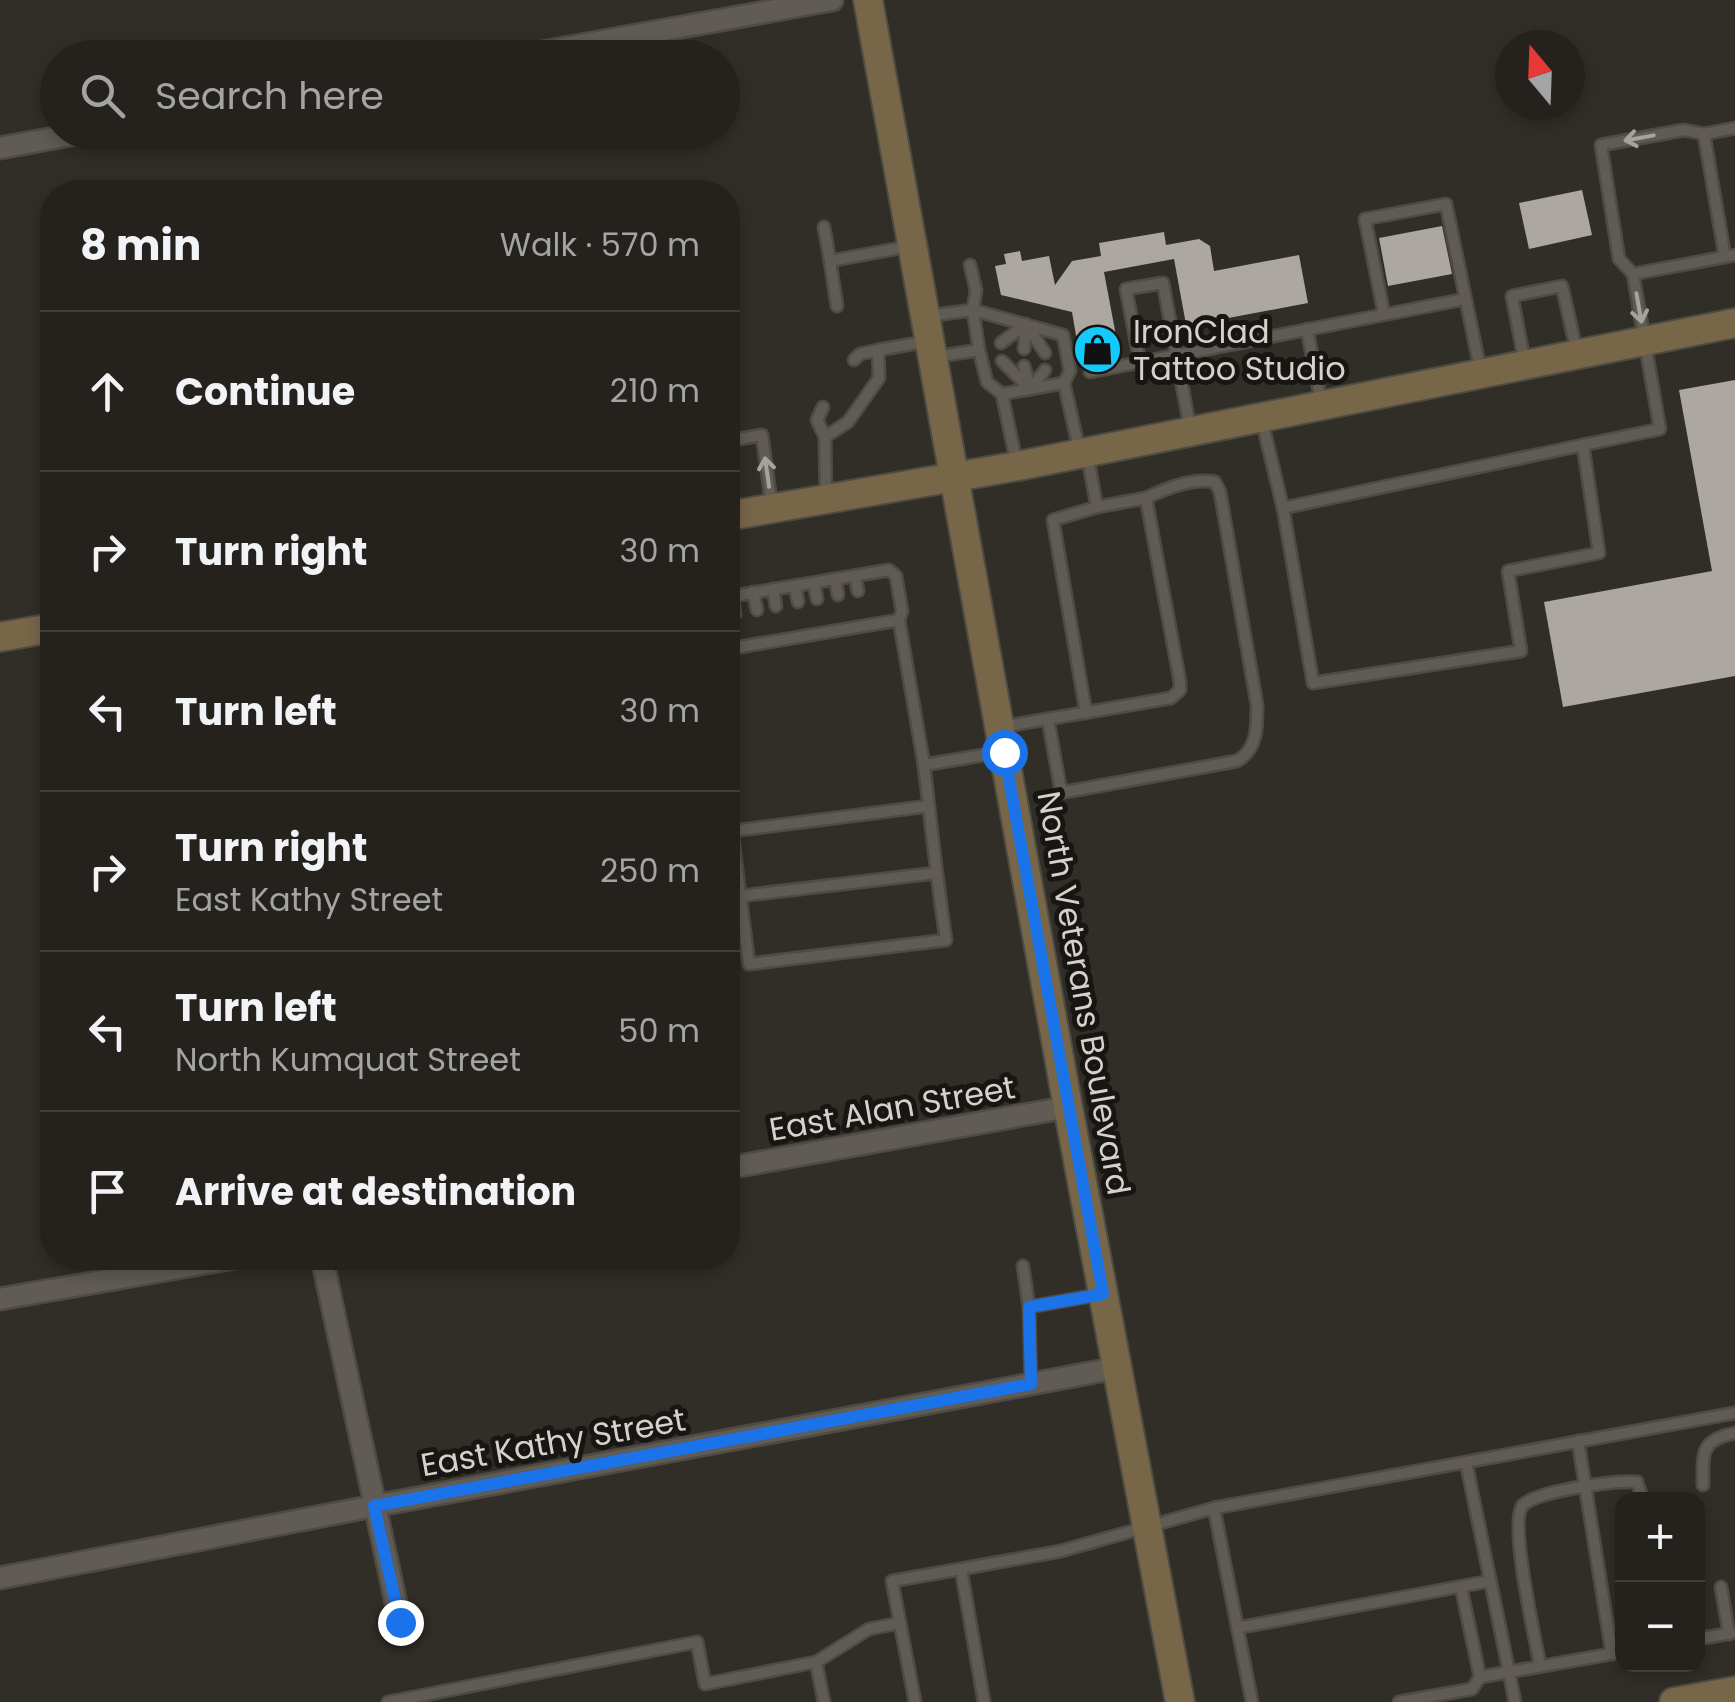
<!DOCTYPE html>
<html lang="en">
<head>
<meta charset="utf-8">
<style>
  :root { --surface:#25221d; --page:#2d2a26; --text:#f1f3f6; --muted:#a3a4a4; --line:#423f3b }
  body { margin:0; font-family:Poppins,sans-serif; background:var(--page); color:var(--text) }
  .controls { position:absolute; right:30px; bottom:30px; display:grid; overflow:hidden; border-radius:20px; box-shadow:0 5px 15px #0003 }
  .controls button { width:90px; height:90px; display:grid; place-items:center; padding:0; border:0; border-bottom:2px solid var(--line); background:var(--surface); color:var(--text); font:50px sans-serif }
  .compass { position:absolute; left:1495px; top:30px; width:90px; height:90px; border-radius:50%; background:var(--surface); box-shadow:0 5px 15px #0003; rotate:341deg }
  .stop { position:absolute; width:30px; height:30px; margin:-22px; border:8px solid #1a73e8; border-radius:50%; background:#fff }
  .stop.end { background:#1a73e8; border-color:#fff; box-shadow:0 2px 10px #0008 }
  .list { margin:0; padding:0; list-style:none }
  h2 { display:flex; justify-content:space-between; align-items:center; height:130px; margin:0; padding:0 40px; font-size:42px }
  h2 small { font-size:32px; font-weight:400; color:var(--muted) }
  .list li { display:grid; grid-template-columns:65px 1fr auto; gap:30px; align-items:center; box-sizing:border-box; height:160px; padding:0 40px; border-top:2px solid var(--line) }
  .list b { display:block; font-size:38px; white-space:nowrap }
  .list p { margin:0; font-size:32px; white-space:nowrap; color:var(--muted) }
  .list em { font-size:32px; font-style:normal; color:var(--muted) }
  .icon { flex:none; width:55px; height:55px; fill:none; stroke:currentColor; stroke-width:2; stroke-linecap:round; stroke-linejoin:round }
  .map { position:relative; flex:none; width:1735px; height:1702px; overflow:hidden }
  .search { position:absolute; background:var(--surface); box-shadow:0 5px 15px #0003; left:40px; top:40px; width:700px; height:110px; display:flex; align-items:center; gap:25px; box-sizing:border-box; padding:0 35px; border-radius:55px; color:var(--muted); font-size:38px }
  .panel { position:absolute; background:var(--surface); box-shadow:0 5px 15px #0003; left:40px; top:180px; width:700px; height:1090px; border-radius:40px }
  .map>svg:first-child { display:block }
  .building { fill:#aca7a0 }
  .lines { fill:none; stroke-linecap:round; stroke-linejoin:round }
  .service-casing { stroke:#4e4b45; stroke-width:15 }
  .minor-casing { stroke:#4e4b45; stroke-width:25 }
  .secondary-casing { stroke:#4e4b45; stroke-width:32 }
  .service { stroke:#605b54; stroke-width:10 }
  .minor { stroke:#605b54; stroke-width:20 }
  .secondary { stroke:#786648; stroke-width:28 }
  .oneway { stroke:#a6a29d }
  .route { stroke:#1a73e8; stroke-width:12 }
  .labels { text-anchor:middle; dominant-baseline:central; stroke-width:10; stroke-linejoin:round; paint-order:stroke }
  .poi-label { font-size:32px; fill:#d5d2ce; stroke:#181613; text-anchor:start }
  .street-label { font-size:32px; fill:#d5d2ce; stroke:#181613 }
</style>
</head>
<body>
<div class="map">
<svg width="1735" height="1702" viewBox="0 0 1735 1702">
  <rect width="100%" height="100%" fill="#312d27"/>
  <!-- building -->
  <g class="building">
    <path d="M1582,190L1592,235L1529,249L1519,203Z"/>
    <path d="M1442,226L1452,274L1388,286L1379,238Z"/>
    <path d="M1164,232L1166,245L1199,239L1210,246L1214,271L1299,255L1308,303L1223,319L1224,323L1187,330L1174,259L1104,272L1120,357L1090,363L1089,358L1080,359L1072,312L1001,295L995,266L1006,264L1004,254L1020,251L1022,261L1049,256L1055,285L1072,261L1101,256L1099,243Z"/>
    <path d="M1735,380V676L1563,707L1544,602L1712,571L1679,390Z"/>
  </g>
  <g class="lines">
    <defs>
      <g id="service">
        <path d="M1704,134L1725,257"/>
        <path d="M824,227L830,261L911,246"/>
        <path d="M830,261L837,306"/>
        <path d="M970,265L976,290L973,310L1063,335L1070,371L1064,383"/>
        <path d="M1633,274L1735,255"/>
        <path d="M1384,314L1365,219L1446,204L1481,373"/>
        <path d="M928,316L973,310L979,350L934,357"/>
        <path d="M1027,325L1045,353"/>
        <path d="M1307,329L1321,402"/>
        <path d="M1001,343L1026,324"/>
        <path d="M1024,349L1026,325"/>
        <path d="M979,350L987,382L1002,394"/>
        <path d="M854,360L860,354L878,350"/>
        <path d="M1002,361L1030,389"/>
        <path d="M1140,362L1126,289L1163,283L1190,428"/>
        <path d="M1525,364L1512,296L1562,286L1577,353"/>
        <path d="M1024,366L1030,388"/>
        <path d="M1090,372L1465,299"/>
        <path d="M1031,388L1045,370"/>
        <path d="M823,407L817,420L825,437"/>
        <path d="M1262,421L1283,508L1313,683L1521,651L1508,571L1599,553L1583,445L1660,429L1633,274L1619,259L1601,145L1684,130L1704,134L1735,128"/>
        <path d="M728,441L762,435L772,508"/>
        <path d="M1017,465L1002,394L1064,383L1080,453"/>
        <path d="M728,483L731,512"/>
        <path d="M826,499L825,437L848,422L879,378L878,350L929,341"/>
        <path d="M1283,508L1583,445"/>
        <path d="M855,576L858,591"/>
        <path d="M835,579L838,595"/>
        <path d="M814,583L817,599"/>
        <path d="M795,586L798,602"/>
        <path d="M773,589L776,606"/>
        <path d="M753,592L757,610"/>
        <path d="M732,596L735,614"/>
        <path d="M728,597L889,570L896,576L902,611L899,620L924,765L1002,752"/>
        <path d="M728,649L899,620"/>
        <path d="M1086,713L1053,520L1097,507"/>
        <path d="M1048,719L1060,786L1065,792L1237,761C1258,749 1257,726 1257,705L1220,492L1215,482C1192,478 1167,488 1146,498"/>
        <path d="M1001,727L1171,698L1180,690V682L1146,498L1097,507L1087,454"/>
        <path d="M924,765C931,823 937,882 946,940L749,964L732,831L929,806"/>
        <path d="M740,896L936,873"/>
        <path d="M1023,1266L1029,1307L1031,1383"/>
        <path d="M1029,1307L1102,1294"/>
        <path d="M1578,1441L1612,1654"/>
        <path d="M1703,1485C1703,1453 1700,1440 1735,1433"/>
        <path d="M1214,1508L1252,1702"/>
        <path d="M961,1569L1061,1551L1214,1508L1735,1413"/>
        <path d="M1461,1587L1480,1677"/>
        <path d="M1721,1587L1729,1634"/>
        <path d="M1237,1628L1490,1581"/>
        <path d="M1698,1639L1731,1633"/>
        <path d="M816,1662L869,1629L900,1623"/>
        <path d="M1540,1666C1536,1641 1508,1521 1523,1505C1537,1491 1616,1480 1637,1482L1643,1500"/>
        <path d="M388,1702L697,1642L705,1684L816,1662L824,1702"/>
        <path d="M915,1702L892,1581L961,1569L984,1702"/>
        <path d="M1399,1702L1472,1689L1480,1677L1509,1672L1466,1462"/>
        <path d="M1515,1702L1509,1672L1622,1652"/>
      </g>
      <g id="minor">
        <path d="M509,58L832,0"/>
        <path d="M0,148L87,132"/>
        <path d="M728,1168L1068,1107"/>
        <path d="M322,1258L400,1622"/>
        <path d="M0,1299L235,1258"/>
        <path d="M0,1578L374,1506L1117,1368"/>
      </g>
      <g id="secondary">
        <path d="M868,0L1068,1107L1180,1702"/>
        <path d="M728,516L1018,466L1735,323"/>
        <path d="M0,637L52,628"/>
        <path d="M1674,1702L1735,1691"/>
      </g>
    </defs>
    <!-- service casing -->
    <use href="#service" class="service-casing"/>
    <!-- minor casing -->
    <use href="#minor" class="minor-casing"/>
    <!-- secondary casing -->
    <use href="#secondary" class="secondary-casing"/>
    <!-- service -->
    <use href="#service" class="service"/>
    <!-- minor -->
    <use href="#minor" class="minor"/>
    <!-- secondary -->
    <use href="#secondary" class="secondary"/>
  </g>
  <!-- one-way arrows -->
  <defs><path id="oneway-shaft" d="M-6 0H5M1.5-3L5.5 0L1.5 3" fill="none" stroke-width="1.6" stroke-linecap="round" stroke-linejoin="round" transform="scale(2.5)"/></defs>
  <g class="oneway">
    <use href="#oneway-shaft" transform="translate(1639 138) rotate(170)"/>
    <use href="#oneway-shaft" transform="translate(1639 308) rotate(80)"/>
    <use href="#oneway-shaft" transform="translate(767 472) rotate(-98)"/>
  </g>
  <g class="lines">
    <!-- route -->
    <path class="route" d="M400,1622L374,1506L1031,1384L1029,1307L1103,1294L1004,752"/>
  </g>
  <!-- icons -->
  <defs>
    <symbol id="shop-disc" viewBox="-11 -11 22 22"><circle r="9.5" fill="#13cafb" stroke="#181613"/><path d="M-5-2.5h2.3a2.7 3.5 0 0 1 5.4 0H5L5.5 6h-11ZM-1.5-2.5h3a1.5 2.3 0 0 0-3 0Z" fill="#111"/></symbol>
  </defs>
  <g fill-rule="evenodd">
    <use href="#shop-disc" x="1070" y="322" width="55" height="55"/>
  </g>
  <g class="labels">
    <!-- poi labels -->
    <g class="poi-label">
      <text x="1133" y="331">IronClad<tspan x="1133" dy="37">Tattoo Studio</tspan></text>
    </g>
    <!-- street labels -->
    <g class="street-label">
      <text transform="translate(1084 993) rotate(80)">North Veterans Boulevard</text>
      <text transform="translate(892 1108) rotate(-10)">East Alan Street</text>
      <text transform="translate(553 1442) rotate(-10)">East Kathy Street</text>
    </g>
  </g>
</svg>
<div class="controls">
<button>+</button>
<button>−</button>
</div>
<svg class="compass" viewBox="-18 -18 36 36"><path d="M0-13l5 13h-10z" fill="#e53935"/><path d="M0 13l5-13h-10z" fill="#a3a4a4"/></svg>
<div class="stop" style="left:1004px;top:752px"></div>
<div class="stop end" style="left:400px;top:1622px"></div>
<div class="search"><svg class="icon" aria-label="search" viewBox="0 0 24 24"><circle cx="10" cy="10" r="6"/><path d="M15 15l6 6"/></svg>Search here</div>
<section class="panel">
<h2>8 min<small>Walk · 570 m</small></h2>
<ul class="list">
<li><svg class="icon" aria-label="ahead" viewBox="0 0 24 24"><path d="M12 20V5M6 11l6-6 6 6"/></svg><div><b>Continue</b></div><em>210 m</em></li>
<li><svg class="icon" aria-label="right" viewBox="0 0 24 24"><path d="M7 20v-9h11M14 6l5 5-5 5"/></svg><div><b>Turn right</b></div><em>30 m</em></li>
<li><svg class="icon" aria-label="left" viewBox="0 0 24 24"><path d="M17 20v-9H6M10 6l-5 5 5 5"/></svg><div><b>Turn left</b></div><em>30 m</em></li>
<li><svg class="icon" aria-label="right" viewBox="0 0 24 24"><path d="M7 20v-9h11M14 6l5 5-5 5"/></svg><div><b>Turn right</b><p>East Kathy Street</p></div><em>250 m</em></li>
<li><svg class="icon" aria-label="left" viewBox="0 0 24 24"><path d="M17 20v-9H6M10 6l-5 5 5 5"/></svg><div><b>Turn left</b><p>North Kumquat Street</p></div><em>50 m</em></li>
<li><svg class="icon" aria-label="arrive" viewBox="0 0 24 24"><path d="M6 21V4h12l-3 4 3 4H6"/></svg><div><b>Arrive at destination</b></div></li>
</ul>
</section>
</div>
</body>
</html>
